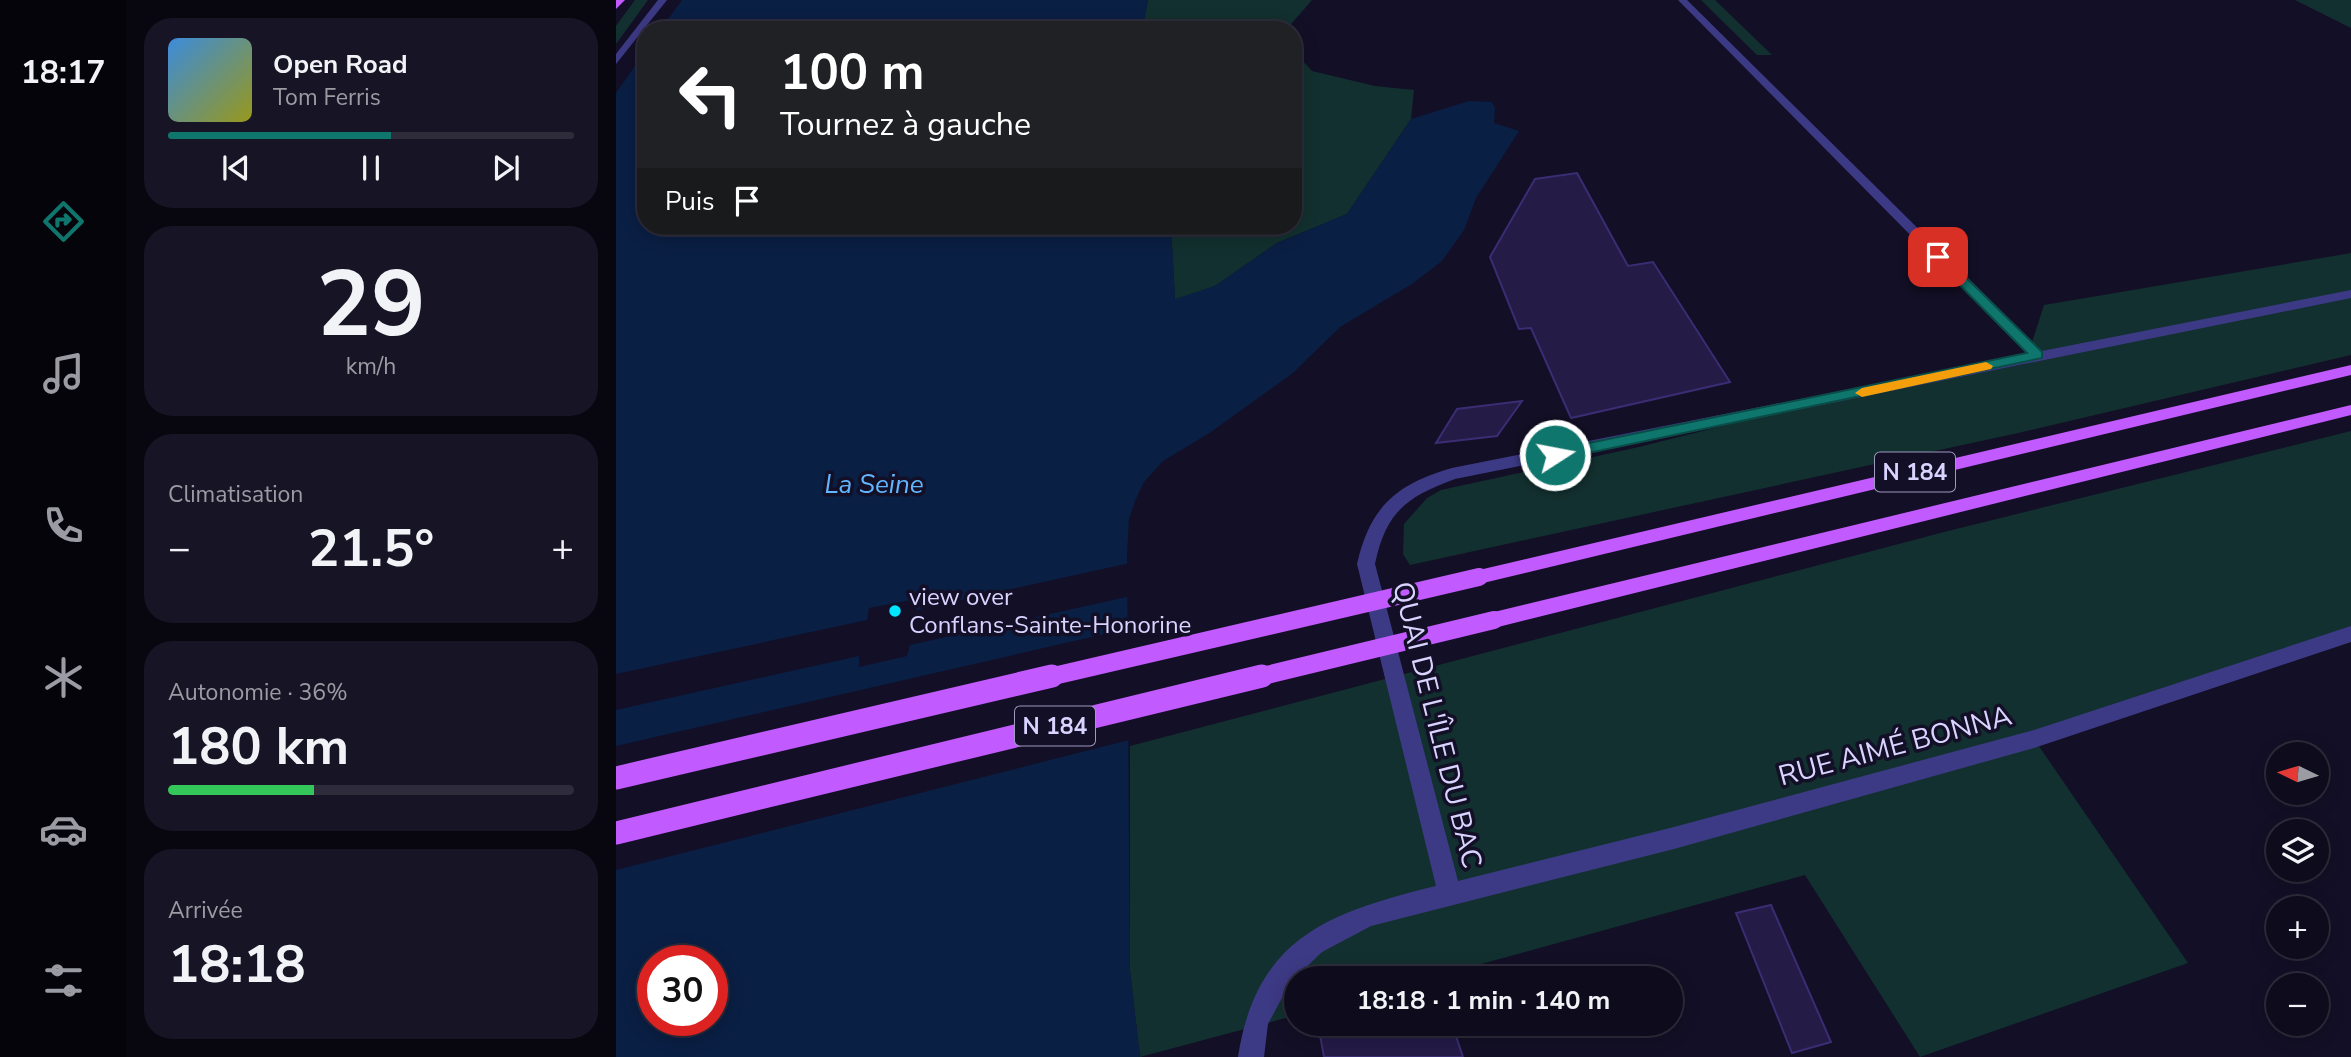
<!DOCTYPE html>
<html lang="fr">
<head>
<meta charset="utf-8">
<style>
  body { margin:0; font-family:"Nunito Sans",sans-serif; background:#171425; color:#f1f3f6; height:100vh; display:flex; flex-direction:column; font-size:26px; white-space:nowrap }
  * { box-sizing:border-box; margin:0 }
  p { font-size:23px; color:#9b9ba3 }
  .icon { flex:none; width:38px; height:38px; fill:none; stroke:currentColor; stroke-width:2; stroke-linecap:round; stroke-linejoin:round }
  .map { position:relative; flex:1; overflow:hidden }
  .sheet { display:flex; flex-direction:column; gap:18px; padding:18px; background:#08060f; width:490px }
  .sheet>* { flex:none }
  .top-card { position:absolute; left:21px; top:21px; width:665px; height:214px; border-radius:28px; box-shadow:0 4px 18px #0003,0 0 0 2px #2e2b3b; background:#202124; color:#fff; overflow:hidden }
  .needle { width:46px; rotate:275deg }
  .buttons { position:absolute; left:1650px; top:742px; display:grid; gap:14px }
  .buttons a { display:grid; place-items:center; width:63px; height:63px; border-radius:50%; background:#0e0b1c; box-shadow:0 4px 18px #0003,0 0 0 2px #2e2b3b; font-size:35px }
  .speed { position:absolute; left:21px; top:945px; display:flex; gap:14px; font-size:35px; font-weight:700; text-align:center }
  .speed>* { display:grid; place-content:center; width:91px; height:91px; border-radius:50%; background:#0e0b1c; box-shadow:0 4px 18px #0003,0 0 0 2px #2e2b3b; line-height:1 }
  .speed .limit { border:10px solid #d22; background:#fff; color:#111 }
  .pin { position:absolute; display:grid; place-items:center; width:60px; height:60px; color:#fff; margin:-30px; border-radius:14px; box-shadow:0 4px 10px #0006 }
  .me { position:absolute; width:77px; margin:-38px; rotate:79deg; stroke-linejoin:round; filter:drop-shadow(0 0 5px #0008) }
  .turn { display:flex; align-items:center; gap:24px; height:147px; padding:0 28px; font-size:32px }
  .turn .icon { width:91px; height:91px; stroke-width:2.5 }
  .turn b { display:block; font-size:49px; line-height:60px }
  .then { display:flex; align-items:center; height:66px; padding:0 28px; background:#0003; gap:14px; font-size:26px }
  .big { font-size:52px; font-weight:700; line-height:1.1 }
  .sheet .widget { flex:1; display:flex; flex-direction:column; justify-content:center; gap:10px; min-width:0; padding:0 24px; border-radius:28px; background:#171425 }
  .sheet .dial { align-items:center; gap:0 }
  .dial b { font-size:91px; line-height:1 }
  .song { display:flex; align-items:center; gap:21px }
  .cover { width:84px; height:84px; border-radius:10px; background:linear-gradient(135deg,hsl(210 70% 55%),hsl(60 70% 35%)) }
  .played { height:7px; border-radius:4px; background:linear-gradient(90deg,#0f766e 55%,#2e2b3b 55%) }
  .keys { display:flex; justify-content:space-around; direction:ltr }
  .heat { display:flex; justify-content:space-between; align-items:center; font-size:38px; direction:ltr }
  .charge { height:10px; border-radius:5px; background:linear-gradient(90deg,#34c759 36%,#2e2b3b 0) }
  .trip { position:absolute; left:668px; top:966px; width:399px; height:70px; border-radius:35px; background:#0e0b1c; box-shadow:0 4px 18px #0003,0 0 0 2px #2e2b3b; font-weight:700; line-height:70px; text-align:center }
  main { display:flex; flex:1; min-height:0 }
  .tabs { display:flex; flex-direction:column; width:126px; justify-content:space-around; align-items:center; background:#06040b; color:#9b9ba3 }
  .tabs .icon { width:49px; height:49px }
  .tabs .active { color:#0f766e }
  .tabs b { font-size:32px; color:#f1f3f6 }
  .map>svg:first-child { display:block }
  .green { fill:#12302f }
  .water { fill:#0a1f44; fill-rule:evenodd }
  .pier { fill:#130f26 }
  .building { fill:#241b47; stroke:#3b2d73; stroke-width:2 }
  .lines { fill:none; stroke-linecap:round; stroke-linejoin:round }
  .minor { fill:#3d3a85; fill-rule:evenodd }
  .major { fill:#c25bff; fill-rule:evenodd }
  .major-bridge-far1 { stroke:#c25bff; stroke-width:18 }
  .major-bridge { stroke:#c25bff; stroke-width:23 }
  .route { fill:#0f766e; stroke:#0a4d48; stroke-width:2 }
  .slow { fill:#f59e0b }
  .poi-dot { fill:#00e5ff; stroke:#130f26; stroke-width:2.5 }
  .labels { text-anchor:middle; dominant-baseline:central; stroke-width:7; stroke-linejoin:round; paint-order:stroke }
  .shield { fill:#130f26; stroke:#9e99be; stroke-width:2 }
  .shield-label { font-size:23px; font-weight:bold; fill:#d9d4ff }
  .poi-label { font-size:24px; fill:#d9d4ff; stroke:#130f26; text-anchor:start }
  .water-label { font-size:26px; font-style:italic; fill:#62b6ff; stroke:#130f26 }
  .near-street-label { font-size:28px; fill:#d9d4ff; stroke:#130f26 }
</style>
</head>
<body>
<main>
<nav class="tabs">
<b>18:17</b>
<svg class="icon active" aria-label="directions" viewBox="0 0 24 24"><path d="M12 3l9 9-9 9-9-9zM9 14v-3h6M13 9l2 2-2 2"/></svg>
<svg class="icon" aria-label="music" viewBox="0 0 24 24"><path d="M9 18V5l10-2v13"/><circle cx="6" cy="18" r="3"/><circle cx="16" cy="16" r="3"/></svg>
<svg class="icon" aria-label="phone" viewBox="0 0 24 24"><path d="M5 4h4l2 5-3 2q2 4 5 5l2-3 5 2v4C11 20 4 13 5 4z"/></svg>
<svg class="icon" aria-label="climate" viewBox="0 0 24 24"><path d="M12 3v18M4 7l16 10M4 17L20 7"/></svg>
<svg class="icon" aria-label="car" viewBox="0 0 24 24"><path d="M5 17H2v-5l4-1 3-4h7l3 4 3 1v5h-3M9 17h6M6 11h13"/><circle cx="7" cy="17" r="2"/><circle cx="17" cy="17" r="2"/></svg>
<svg class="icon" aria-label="filters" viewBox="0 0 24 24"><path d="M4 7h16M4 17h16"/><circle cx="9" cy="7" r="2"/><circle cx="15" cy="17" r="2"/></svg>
</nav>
<section class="sheet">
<div class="widget">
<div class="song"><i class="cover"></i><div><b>Open Road</b><p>Tom Ferris</p></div></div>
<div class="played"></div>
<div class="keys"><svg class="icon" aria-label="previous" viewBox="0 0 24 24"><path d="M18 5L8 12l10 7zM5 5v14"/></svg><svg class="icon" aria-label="pause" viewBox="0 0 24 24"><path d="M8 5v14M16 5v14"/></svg><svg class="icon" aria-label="next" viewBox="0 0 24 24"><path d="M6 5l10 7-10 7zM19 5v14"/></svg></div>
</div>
<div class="widget dial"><b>29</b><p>km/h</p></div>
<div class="widget"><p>Climatisation</p>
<div class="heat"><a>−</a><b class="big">21.5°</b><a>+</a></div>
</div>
<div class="widget"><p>Autonomie · 36%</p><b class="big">180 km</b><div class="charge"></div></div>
<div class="widget"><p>Arrivée</p><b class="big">18:18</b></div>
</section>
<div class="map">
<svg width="1735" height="1057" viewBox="0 0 1735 1057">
  <rect width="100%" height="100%" fill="#130f26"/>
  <g class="green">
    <path d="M 19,0 L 32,0 L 0,44 L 0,26 Z"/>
    <path d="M 532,0 L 696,0 L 670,30 L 526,30 Z"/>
    <path d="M 1085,0 L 1099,0 L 1156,55 L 1141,55 Z"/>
    <path d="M 1679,0 L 1735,0 L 1735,28 Z"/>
    <path d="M 677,50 L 696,71 L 759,86 L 798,90 L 795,119 L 731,214 L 661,243 L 599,286 L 559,300 L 555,226 L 677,226 Z"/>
    <path d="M 1735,253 L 1735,355 L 1402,433 L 794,565 L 787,554 L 788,524 L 811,498 L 825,490 L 1023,447 L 1210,400 L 1409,364 L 1428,305 Z"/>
    <path d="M 1735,431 L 1735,634 L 1418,739 L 1572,963 L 1304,1057 L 1189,875 L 814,978 L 681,978 L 681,1015 L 524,1057 L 514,971 L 514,746 L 1332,531 Z"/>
  </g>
  <g class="water">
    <path d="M 66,0 L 532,0 L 526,30 L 44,30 Z"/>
    <path d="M 30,50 L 30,226 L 555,226 L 559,299 L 599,286 L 661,243 L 731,214 L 795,119 L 853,101 L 876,102 L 879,108 L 878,123 L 903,131 L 860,198 L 848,230 L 826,261 L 796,284 L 724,327 L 677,373 L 595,432 L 547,461 L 528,482 L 519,501 L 513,519 L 511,554 L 514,971 L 524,1057 L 0,1057 L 0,93 ZM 37,961 L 96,961 L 96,1020 L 37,1020 Z"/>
  </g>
  <g class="pier">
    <path d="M 514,563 L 515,596 L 294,645 L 291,656 L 243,667 L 243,656 L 0,710 L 0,674 L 251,620 L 253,608 L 301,599 L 300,610 Z"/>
    <path d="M 515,628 L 517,739 L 0,870 L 0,746 Z"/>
  </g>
  <g class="building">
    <path d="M 961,173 L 1012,266 L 1037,262 L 1114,382 L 955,418 L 915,328 L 903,329 L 874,257 L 919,179 Z"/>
    <path d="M 906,401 L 881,436 L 820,443 L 841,409 Z"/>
    <path d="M 1155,905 L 1215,1042 L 1176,1053 L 1120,913 Z"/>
    <path d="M 702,1024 L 836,1024 L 847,1057 L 708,1057 Z"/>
  </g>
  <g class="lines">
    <g class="minor">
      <path d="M 42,0 L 51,0 L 0,64 L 0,54 Z"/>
      <path d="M 1062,0 L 1071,0 L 1426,351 L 1735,290 L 1735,298 L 839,479 C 790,497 770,512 759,564 L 842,881 L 1058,827 L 1418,730 L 1735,626 L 1735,642 L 1418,748 L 1058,849 L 755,926 L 706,952 L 674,983 L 652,1024 L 648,1057 L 622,1057 C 640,937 714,912 820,886 L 741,564 C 754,507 780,484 836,468 L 1412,354 Z"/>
    </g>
    <g class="major">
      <path d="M 0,0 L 9,0 L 0,9 Z"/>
      <path d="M 1735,365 L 1735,375 L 863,584 L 857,582 L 854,577 L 857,572 L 863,570 Z"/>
      <path d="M 1735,405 L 1735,415 L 878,628 L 871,625 L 868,620 L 871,615 L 878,612 Z"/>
    </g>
    <g class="major-bridge-far1">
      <path d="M 429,678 L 863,577"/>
      <path d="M 638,678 L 878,620"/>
    </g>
    <g class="major-bridge">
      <path d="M 0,778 L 436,676"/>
      <path d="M 0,833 L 646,676"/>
    </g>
  </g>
  <path class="route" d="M 1318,254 L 1326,254 L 1426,352 L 1426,358 L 939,460 L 931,455 L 939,450 L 1411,353 L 1318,259 Z"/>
  <path class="slow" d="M 1370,362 L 1377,366 L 1375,369 L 1246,397 L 1239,393 L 1246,388 Z"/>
  <circle class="poi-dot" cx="279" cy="611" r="7"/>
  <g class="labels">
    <g class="shield">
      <rect x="1259" y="452.5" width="80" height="39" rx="5"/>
      <rect x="399" y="706.5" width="80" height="39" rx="5"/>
    </g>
    <g class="shield-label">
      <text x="1299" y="472">N 184</text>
      <text x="439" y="726">N 184</text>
    </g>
    <g class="poi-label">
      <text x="293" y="597">view over<tspan x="293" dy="28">Conflans-Sainte-Honorine</tspan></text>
    </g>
    <g class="water-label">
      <text x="258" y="484">La Seine</text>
    </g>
    <g class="near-street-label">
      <text transform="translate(821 725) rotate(76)">QUAI DE L'ÎLE DU BAC</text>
      <text transform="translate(1279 746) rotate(-15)">RUE AIMÉ BONNA</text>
    </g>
  </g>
</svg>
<div class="buttons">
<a><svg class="needle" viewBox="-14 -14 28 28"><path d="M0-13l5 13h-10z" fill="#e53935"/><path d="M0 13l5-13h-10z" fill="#9b9ba3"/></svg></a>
<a><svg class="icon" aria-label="layers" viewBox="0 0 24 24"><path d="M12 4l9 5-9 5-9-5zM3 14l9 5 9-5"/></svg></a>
<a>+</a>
<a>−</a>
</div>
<div class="speed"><div class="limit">30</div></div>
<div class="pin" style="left:1322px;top:257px;background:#d93025"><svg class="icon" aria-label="arrive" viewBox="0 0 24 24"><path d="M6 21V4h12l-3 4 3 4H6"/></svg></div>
<svg class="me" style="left:939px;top:455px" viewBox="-20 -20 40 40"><circle r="17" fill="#0f766e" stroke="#fff" stroke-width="3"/><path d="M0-11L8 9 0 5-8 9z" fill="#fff"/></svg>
<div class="trip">18:18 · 1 min · 140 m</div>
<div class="top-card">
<div class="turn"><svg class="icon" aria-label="left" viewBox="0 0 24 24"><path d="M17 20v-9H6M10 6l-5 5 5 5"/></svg><div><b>100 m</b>Tournez à gauche</div></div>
<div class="then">Puis<svg class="icon" aria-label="arrive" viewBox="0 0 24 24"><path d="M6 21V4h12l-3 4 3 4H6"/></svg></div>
</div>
</div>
</main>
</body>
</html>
